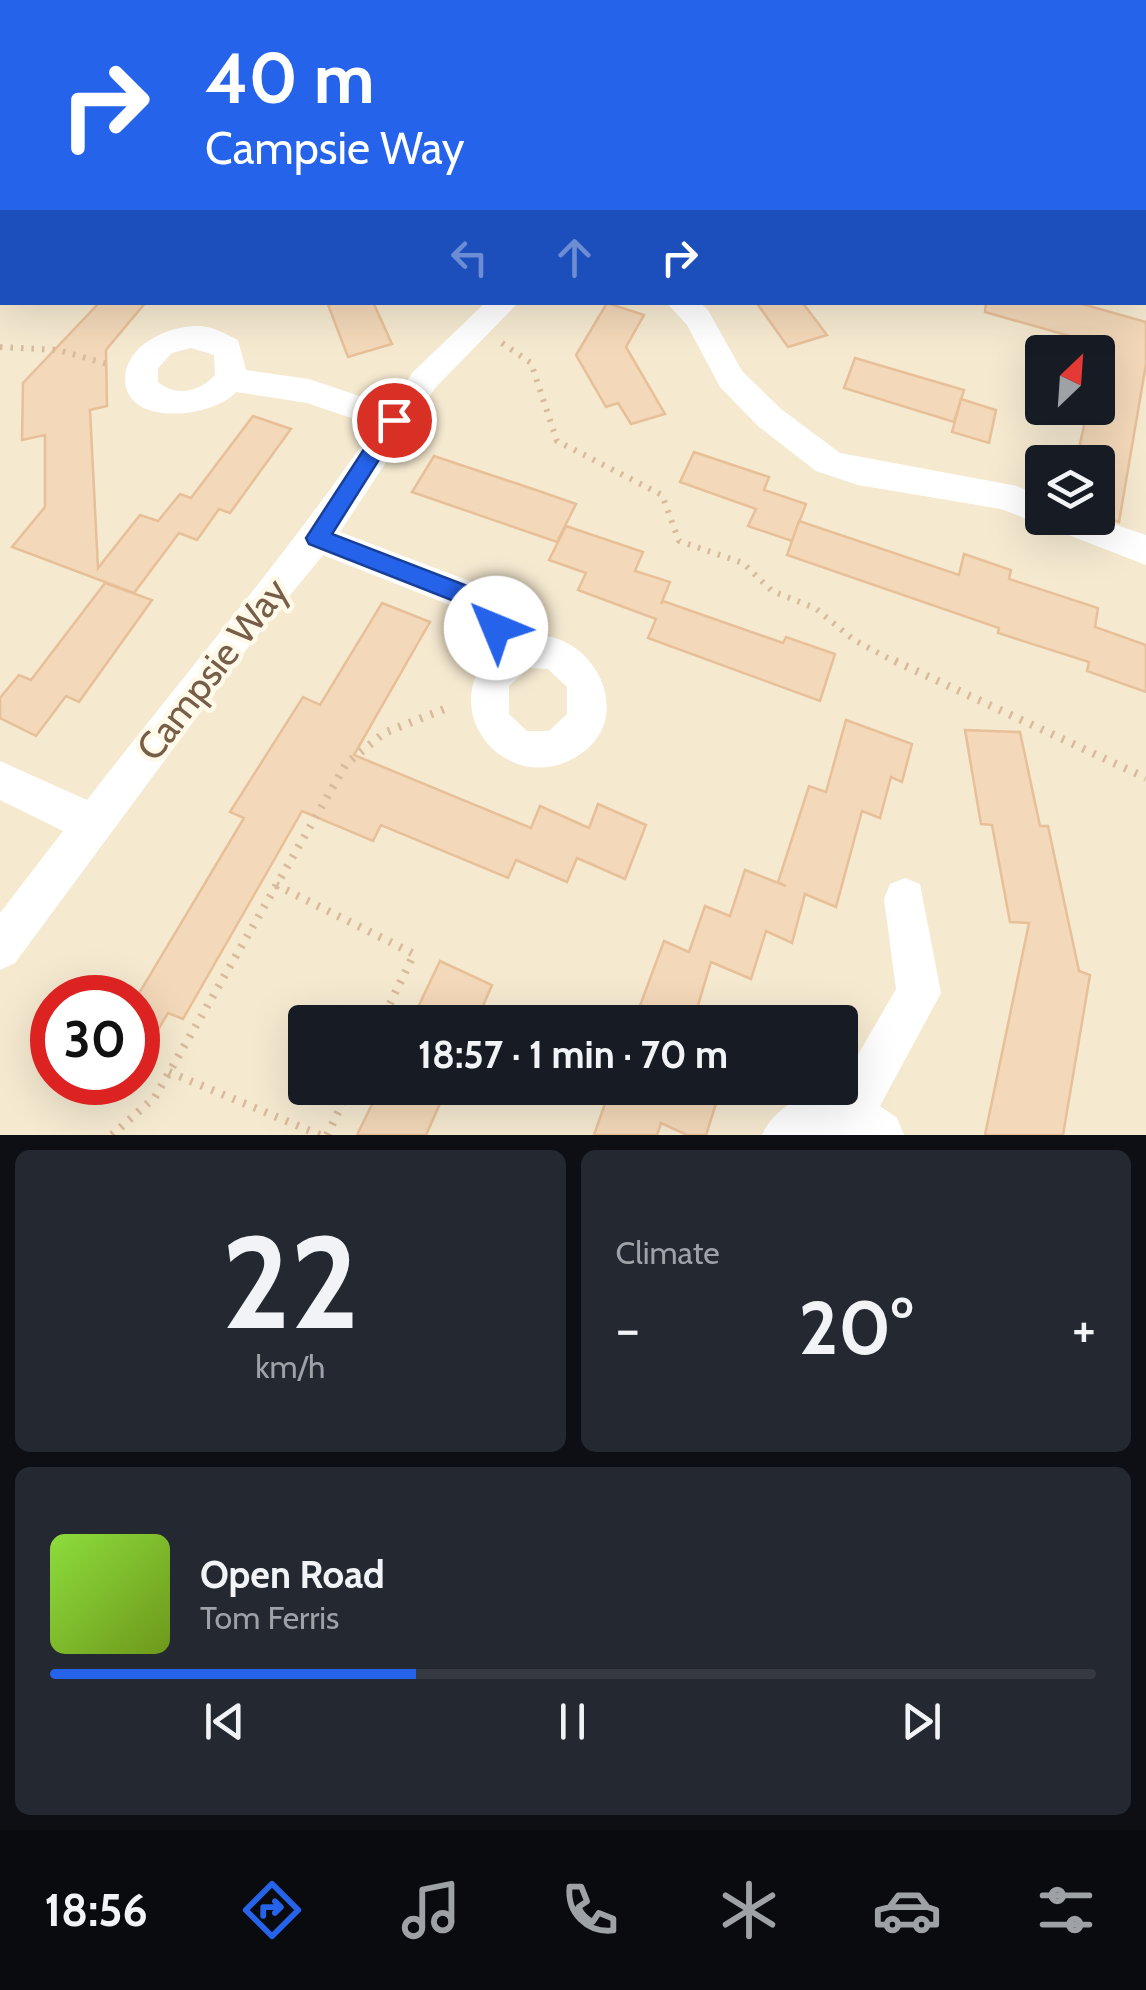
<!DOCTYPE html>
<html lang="en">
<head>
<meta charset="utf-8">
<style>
  body { margin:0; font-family:Cabin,sans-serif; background:#242831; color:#f1f3f6; height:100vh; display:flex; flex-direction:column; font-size:38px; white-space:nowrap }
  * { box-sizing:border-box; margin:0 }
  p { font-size:32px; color:#9ea1a6 }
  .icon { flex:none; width:55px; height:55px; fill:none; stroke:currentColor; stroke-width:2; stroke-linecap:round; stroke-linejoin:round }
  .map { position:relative; height:1135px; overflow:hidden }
  .drawer { display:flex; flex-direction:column; gap:15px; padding:15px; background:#0d0f14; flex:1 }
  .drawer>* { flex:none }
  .banner { position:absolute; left:0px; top:0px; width:1148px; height:305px; box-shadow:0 10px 40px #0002; background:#2563eb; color:#fff; overflow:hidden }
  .needle { width:65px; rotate:25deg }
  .controls { position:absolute; left:1025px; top:335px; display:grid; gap:20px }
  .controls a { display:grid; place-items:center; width:90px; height:90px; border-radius:10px; background:#171b24; box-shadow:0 10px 40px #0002; font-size:50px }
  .speed { position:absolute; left:30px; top:975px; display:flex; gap:20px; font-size:50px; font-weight:700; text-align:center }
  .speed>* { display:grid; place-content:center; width:130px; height:130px; border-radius:50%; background:#171b24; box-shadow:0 10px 40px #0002; line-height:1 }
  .speed .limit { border:15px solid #d22; background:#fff; color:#111 }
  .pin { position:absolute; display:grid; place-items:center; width:85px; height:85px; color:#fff; margin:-42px; border:5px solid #fff; border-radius:50%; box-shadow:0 2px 10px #0007 }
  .me { position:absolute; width:110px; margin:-55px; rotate:315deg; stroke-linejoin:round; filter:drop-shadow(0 0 8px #0008) }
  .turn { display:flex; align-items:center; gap:35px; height:210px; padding:0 40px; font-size:45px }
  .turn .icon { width:130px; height:130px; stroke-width:2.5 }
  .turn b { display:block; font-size:70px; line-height:85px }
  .lanes { display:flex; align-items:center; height:95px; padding:0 40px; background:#0003; justify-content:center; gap:50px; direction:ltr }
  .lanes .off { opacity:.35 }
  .big { font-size:75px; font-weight:800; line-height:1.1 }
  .drawer .widget { flex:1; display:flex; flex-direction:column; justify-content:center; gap:15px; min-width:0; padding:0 35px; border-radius:15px; background:#242831 }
  .drawer .dial { align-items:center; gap:0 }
  .dial b { font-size:130px; line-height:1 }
  .song { display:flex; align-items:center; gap:30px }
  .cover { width:120px; height:120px; border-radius:15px; background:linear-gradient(135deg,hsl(90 70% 55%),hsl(80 70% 35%)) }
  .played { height:10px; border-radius:5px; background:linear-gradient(90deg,#2563eb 35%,#363941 35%) }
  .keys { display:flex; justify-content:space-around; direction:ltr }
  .heat { display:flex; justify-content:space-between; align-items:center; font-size:55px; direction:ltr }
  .drawer .tiles { flex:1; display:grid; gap:15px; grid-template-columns:1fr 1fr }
  .widget:last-child { grid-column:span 2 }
  .trip { position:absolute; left:288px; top:1005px; width:570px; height:100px; border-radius:10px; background:#171b24; box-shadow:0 10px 40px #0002; font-weight:800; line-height:100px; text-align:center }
  .tabs { display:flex; height:160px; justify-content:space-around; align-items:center; background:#090b0e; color:#9ea1a6 }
  .tabs .icon { width:70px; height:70px }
  .tabs .active { color:#2563eb }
  .tabs b { font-size:45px; color:#f1f3f6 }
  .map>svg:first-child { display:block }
  .residential { fill:#f5e9d0; fill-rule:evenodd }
  .building { fill:#f3d8b9; stroke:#e7c099; stroke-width:2.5 }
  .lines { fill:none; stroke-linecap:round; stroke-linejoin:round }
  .path-far2 { stroke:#d8bb9c; stroke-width:5; stroke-dasharray:1 5; stroke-linecap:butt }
  .path-far1 { stroke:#d8bb9c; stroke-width:6; stroke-dasharray:2.5 8; stroke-linecap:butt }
  .path { stroke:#d8bb9c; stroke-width:8; stroke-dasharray:2.5 9; stroke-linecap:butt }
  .lane { fill:#fff; fill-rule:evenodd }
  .street { fill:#fff; fill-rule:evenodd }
  .route { fill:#2563eb; stroke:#184099; stroke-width:2.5 }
  .labels { text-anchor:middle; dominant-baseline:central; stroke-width:9; stroke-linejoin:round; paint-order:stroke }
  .street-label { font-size:38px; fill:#765e48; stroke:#fff9e9 }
</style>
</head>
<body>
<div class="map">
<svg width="1146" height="1135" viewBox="0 0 1146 1135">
  <rect width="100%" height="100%" fill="#fdf6e2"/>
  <path class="residential" d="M 0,0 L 631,2 L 2,2 L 2,302 L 1145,302 L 1146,186 L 1146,1135 L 0,1135 ZM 1042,352 L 1098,352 L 1098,408 L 1042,408 ZM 1042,462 L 1098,462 L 1098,518 L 1042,518 ZM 52,998 L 138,998 L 138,1082 L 52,1082 ZM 305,1022 L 840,1022 L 840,1088 L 305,1088 Z"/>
  <g class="building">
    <path d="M 100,302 L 146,302 L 106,350 L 107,406 L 90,410 L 98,568 L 140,515 L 158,521 L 180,494 L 191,498 L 253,416 L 291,429 L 230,513 L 219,509 L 197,540 L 179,533 L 134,593 L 12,547 L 45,507 L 45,435 L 22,440 L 23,383 Z"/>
    <path d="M 327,302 L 373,302 L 392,344 L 348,357 Z"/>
    <path d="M 756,302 L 802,302 L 827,335 L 788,347 Z"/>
    <path d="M 986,302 L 1075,302 L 1146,322 L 1146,364 L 1119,522 L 1098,515 L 1098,462 L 1076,462 L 1087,412 L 1098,415 L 1098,344 L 985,312 Z"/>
    <path d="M 607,303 L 644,315 L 626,347 L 665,414 L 631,424 L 618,403 L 606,407 L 576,355 Z"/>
    <path d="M 855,358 L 964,390 L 954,422 L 844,388 Z"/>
    <path d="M 961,399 L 996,410 L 989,443 L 952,432 Z"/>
    <path d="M 694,452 L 769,477 L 764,490 L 806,504 L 792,541 L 748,526 L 756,509 L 680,482 Z"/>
    <path d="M 434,456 L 539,491 L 576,504 L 557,542 L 412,492 Z"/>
    <path d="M 799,521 L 959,575 L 964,554 L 1011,570 L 1009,579 L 1098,608 L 1095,627 L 1146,645 L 1146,692 L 1087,671 L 1089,662 L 998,633 L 999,628 L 787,555 Z"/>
    <path d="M 566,526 L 643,552 L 635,571 L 670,582 L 661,604 L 663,601 L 783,643 L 786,637 L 835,654 L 820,701 L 648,638 L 656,619 L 578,590 L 586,573 L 549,560 Z"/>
    <path d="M 105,583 L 152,600 L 79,702 L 66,696 L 36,736 L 0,718 L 0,698 L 19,675 L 31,680 Z"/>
    <path d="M 382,603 L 430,622 L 354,755 L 531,828 L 540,806 L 589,828 L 598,804 L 646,825 L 625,879 L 577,858 L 567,882 L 516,860 L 508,878 L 381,825 L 373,841 L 302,811 L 183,1019 L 168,1013 L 138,1064 L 138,995 L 244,818 L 230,812 L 303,697 L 320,705 Z"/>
    <path d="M 846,720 L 912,744 L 902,782 L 891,777 L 880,818 L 862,811 L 836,907 L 805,894 L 792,943 L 766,931 L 751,979 L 711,962 L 693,1022 L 634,1022 L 664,941 L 689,952 L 705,906 L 730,916 L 745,870 L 786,886 L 778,882 L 809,786 L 826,792 Z"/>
    <path d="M 965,730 L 1020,732 L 1040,826 L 1048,826 L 1079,971 L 1090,975 L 1063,1135 L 985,1135 L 1029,923 L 1010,922 L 992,825 L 981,824 Z"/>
    <path d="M 440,961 L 492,985 L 476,1022 L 411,1022 Z"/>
    <path d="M 380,1088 L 447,1088 L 426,1135 L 357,1135 Z"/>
    <path d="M 585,1088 L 721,1088 L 706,1135 L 687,1135 L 661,1123 L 657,1135 L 594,1135 L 607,1098 Z"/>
  </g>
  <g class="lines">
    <g class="path-far2">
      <path d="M 581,0 L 592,2"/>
      <path d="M 846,0 L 861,0"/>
      <path d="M 806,2 L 810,0"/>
    </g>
    <g class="path-far1">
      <path d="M 502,343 L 531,363 L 557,441 L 662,495 L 679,541 L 743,563 L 772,591 L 815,608 L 854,640 L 899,664"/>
      <path d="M 0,347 L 58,350 L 107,364"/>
    </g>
    <g class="path">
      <path d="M 895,661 L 1146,778"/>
      <path d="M 276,885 L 414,954 L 381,1022"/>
      <path d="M 169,1072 L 320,1135"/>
      <path d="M 112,1135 L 155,1097 L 346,764 L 384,733 L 452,706"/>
      <path d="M 327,1135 L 350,1088"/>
    </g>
    <g class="lane">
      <path d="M 734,0 L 747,0 L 749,2 L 736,2 Z"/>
      <path d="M 956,0 L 969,0 L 971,2 L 958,2 Z"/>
      <rect x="1145" y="168" width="1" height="9"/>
    </g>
    <g class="street">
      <path d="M 2,99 L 2,115 L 0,116 L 0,100 Z"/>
      <path d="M 486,302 L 519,302 L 435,388 L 340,532 L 488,588 L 523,637 C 591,622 642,719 576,757 C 507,798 434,711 492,652 L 462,610 L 323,555 L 255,638 L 15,963 L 0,970 L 0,913 L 63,831 L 0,800 L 0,761 L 87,800 C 183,676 286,556 375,426 L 307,403 L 236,392 C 216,416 135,427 126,387 C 118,347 169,324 201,326 C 214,327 226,334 238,340 L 246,370 L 309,379 L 389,406 L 413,372 ZM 191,348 L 214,355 L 215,375 C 200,392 176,397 158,382 L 158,368 L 172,353 ZM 529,668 L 548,669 L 567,687 L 567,714 L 549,731 L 527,731 L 509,714 L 509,686 Z"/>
      <path d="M 666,302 L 699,302 L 708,310 L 742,371 L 781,409 L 840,453 L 1017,486 L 1042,497 L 1042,518 L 1096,518 L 1146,535 L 1146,565 L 1001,509 L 858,485 L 816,471 L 759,427 L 720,387 L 687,325 Z"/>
      <path d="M 905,878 L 920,884 L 941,993 L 880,1106 L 897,1118 L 904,1135 L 762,1135 C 775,1106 806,1091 837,1091 L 896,989 L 884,899 L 890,884 Z"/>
    </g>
  </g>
  <path class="route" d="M 394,412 L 404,420 L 332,534 L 483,592 L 504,621 L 504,635 L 487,635 L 467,606 L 309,544 L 306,538 L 387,414 Z"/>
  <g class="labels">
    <g class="street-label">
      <text transform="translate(212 669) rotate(-52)">Campsie Way</text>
    </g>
  </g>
</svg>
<div class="controls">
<a><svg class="needle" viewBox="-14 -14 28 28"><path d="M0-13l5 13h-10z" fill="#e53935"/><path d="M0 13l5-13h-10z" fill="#9ea1a6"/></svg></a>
<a><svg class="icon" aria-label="layers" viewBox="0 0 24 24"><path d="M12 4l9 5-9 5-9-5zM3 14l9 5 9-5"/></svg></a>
</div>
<div class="speed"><div class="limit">30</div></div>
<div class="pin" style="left:394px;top:420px;background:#d93025"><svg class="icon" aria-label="arrive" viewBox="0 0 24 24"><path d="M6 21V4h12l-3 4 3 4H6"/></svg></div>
<svg class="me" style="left:496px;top:628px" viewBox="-20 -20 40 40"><circle r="19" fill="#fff"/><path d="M0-13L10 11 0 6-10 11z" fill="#2563eb"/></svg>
<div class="trip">18:57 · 1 min · 70 m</div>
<div class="banner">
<div class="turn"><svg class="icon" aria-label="right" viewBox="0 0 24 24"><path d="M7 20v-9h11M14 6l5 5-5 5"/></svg><div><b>40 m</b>Campsie Way</div></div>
<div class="lanes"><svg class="icon off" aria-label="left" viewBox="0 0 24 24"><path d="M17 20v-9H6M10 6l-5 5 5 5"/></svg><svg class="icon off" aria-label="ahead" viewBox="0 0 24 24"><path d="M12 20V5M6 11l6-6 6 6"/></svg><svg class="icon" aria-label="right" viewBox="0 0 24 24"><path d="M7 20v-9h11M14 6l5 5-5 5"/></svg></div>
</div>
</div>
<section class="drawer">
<div class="tiles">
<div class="widget dial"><b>22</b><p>km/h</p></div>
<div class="widget"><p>Climate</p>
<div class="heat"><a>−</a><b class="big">20°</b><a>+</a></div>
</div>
<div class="widget">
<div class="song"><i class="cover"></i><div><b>Open Road</b><p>Tom Ferris</p></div></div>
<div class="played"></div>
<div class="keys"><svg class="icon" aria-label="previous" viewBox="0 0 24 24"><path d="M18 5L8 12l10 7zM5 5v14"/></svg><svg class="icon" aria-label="pause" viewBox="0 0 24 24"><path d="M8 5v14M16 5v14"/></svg><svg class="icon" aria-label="next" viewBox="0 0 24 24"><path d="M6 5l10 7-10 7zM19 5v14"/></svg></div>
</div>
</div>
</section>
<nav class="tabs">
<b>18:56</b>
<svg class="icon active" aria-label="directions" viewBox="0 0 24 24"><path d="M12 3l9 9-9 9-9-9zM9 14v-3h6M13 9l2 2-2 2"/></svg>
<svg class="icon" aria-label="music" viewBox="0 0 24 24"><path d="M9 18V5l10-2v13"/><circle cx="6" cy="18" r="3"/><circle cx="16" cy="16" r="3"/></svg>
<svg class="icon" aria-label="phone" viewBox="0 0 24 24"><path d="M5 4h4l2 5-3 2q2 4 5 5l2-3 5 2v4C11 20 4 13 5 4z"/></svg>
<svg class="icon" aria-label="climate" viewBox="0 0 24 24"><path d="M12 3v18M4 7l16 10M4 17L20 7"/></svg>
<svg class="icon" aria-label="car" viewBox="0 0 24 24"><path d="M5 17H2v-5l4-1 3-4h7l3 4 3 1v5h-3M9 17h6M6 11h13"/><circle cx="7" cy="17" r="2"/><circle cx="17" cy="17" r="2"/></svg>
<svg class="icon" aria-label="filters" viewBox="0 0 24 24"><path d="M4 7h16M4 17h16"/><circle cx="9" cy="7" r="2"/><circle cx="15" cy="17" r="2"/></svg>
</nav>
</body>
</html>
